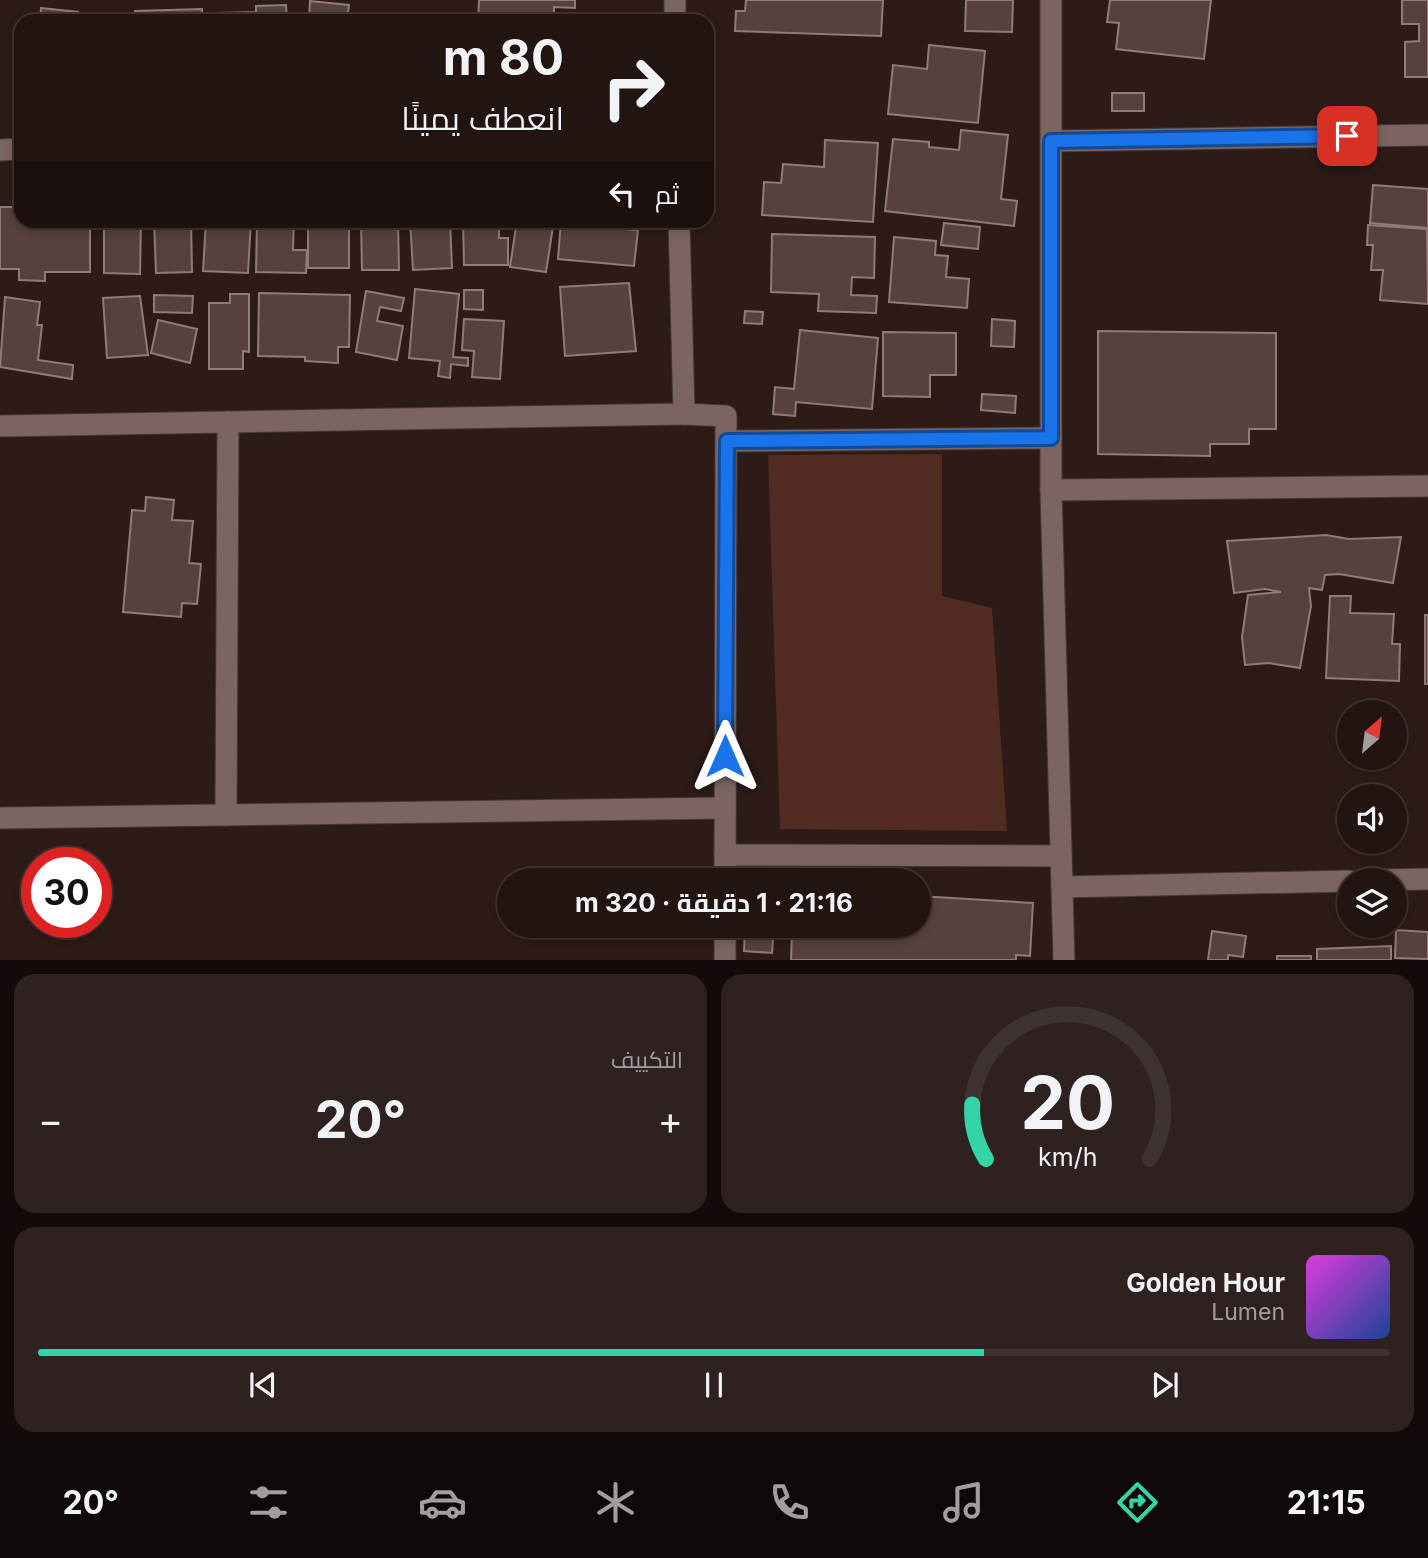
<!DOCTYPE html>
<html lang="ar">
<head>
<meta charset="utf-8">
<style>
  body { margin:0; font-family:Inter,Cairo,sans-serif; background:#2e211f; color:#f1f3f6; direction:rtl; height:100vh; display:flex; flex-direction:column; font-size:26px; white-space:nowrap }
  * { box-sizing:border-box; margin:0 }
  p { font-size:23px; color:#a29e9f }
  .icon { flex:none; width:38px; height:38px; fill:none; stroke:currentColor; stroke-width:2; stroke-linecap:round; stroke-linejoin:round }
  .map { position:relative; height:960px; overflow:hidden; direction:ltr }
  .side { display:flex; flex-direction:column; gap:14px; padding:14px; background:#130b09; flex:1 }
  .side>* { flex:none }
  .banner { position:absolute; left:14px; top:14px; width:700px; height:214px; border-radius:21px; box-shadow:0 4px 10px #0003,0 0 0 2px #3f3331; direction:rtl; background:#221411; color:#f1f3f6; overflow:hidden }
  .needle { width:46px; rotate:28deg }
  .fabs { position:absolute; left:1337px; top:700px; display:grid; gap:14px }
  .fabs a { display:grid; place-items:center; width:70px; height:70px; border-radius:50%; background:#221411; box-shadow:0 4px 10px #0003,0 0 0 2px #3f3331; font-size:35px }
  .speed { position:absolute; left:21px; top:847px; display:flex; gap:14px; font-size:35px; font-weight:700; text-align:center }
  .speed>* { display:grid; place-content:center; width:91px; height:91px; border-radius:50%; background:#221411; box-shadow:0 4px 10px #0003,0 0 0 2px #3f3331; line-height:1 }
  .speed .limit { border:10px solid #d22; background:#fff; color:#111 }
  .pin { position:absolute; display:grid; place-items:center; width:60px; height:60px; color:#fff; margin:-30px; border-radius:14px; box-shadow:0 4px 10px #0006 }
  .me { position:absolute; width:77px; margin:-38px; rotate:0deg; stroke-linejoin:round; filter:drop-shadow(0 0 5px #0008) }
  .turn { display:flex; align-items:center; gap:24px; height:147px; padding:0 35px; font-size:32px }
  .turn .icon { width:91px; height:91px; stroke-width:2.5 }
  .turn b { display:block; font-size:49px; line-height:60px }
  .then { display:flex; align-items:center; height:66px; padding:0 35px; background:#0003; gap:14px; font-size:26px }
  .big { font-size:52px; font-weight:700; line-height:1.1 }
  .side .widget { flex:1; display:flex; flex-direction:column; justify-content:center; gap:10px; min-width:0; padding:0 24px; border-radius:21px; background:#2e211f }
  .side .dial { align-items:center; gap:0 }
  .dial svg { height:182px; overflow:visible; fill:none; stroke:#3f3331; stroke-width:7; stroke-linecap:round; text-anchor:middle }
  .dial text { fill:#f1f3f6; stroke:none }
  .song { display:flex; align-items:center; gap:21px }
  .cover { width:84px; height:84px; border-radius:10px; background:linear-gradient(135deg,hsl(300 70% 55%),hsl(220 70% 35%)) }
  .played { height:7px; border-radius:4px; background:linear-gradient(90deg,#32d4a8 70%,#3f3331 70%) }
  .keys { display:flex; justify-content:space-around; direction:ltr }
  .heat { display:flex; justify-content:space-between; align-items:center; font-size:38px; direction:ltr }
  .side .tiles { flex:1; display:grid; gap:14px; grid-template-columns:1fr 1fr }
  .widget:last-child { grid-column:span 2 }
  .trip { position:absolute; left:497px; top:868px; width:434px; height:70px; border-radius:35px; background:#221411; box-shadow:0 4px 10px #0003,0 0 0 2px #3f3331; font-weight:700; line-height:70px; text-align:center; direction:rtl }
  .menu { display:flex; height:112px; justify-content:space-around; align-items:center; background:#0e0807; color:#a29e9f }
  .menu .icon { width:49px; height:49px }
  .menu .on { color:#32d4a8 }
  .menu b { font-size:32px; color:#f1f3f6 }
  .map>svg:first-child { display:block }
  .green { fill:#522b23 }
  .building { fill:#56413d; stroke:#927b76; stroke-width:2 }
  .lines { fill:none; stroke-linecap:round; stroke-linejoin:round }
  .street-casing { stroke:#473936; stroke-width:23 }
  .street { stroke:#7c6560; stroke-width:21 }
  .route-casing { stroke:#114b97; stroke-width:18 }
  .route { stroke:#1a73e8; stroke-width:12 }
</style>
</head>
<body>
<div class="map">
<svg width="1428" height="960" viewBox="0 0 1428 960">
  <rect width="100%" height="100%" fill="#2d1b17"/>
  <path class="green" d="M 942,454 L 942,596 L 992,608 L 1007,831 L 780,829 L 768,455 Z"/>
  <g class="building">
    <path d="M 479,0 L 575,0 L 575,8 L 554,7 L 554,21 L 478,21 Z"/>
    <path d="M 746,0 L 883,0 L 881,36 L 735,31 L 736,11 L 745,11 Z"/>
    <path d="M 966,0 L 1013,0 L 1012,32 L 965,31 Z"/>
    <path d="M 1110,0 L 1211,0 L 1204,59 L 1116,49 L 1119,23 L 1107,22 Z"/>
    <path d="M 1402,0 L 1428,0 L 1428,77 L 1405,77 L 1405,42 L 1419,41 L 1419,24 L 1402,24 Z"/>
    <path d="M 310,1 L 349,5 L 347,21 L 309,21 Z"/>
    <path d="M 286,5 L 287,21 L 218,21 L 218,13 L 256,12 L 256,6 Z"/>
    <path d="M 41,8 L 78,12 L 77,21 L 40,21 Z"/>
    <path d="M 202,9 L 202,21 L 135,21 L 135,11 Z"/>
    <path d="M 929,45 L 985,51 L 978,123 L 888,114 L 893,65 L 927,69 Z"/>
    <rect x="1112" y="93" width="32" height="18"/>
    <path d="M 961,130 L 1008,135 L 1001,199 L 1017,201 L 1014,226 L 885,211 L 893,139 L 929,142 L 929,147 L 959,150 Z"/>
    <path d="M 825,140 L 878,143 L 873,222 L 762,215 L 764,182 L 781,183 L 783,164 L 824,167 Z"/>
    <path d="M 1373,185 L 1428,189 L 1428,228 L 1370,223 Z"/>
    <path d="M 0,207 L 21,207 L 21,220 L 90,220 L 90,272 L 45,272 L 45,281 L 19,280 L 19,269 L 0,269 Z"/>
    <path d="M 104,220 L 141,220 L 140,274 L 104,273 Z"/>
    <path d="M 154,220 L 191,220 L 192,272 L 156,273 Z"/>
    <path d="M 206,220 L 251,220 L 248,273 L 203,271 Z"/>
    <path d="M 257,220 L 294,220 L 293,250 L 307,250 L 306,273 L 256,272 Z"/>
    <rect x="308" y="220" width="41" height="48"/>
    <path d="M 361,220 L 398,220 L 399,270 L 362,270 Z"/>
    <path d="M 410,220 L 450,220 L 452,268 L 413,270 Z"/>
    <path d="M 463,220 L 499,220 L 499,238 L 508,238 L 508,265 L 464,265 Z"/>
    <path d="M 517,220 L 554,220 L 546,272 L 510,267 Z"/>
    <path d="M 561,220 L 612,220 L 611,228 L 638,230 L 634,266 L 558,259 Z"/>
    <path d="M 944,223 L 980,227 L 978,249 L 941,245 Z"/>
    <path d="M 1368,225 L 1427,229 L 1428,304 L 1380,300 L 1383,270 L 1371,270 L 1373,245 L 1367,245 Z"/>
    <path d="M 772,234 L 875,237 L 874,278 L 852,277 L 851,295 L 877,296 L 876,313 L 818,311 L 819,294 L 771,292 Z"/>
    <path d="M 894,237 L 936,241 L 935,255 L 948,256 L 946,277 L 969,279 L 967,308 L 889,302 Z"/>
    <path d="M 629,283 L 636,351 L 565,356 L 560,287 Z"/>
    <path d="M 415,289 L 459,294 L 453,357 L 468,358 L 468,366 L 451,364 L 450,378 L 438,376 L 440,361 L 409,358 Z"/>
    <path d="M 464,290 L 483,290 L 483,310 L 464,309 Z"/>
    <path d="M 366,291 L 404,298 L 401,311 L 380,307 L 377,321 L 403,326 L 397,360 L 356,352 Z"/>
    <path d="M 259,293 L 350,295 L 349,347 L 338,347 L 338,363 L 305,361 L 305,357 L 258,356 Z"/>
    <path d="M 230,294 L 249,294 L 249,352 L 243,351 L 243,369 L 209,369 L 209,303 L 230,303 Z"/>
    <path d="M 154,295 L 193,296 L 192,313 L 154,312 Z"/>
    <path d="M 140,296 L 148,355 L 107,358 L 103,298 Z"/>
    <path d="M 5,297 L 40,302 L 37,325 L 42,325 L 38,360 L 73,365 L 72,379 L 0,367 Z"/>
    <path d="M 745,311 L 763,312 L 762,324 L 744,323 Z"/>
    <path d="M 464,319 L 504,321 L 500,379 L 472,377 L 474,351 L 462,350 Z"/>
    <path d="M 992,319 L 1015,321 L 1014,347 L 991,346 Z"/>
    <path d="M 158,320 L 197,329 L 190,363 L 151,353 Z"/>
    <path d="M 800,330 L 878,338 L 872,409 L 796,402 L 795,416 L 773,414 L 775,387 L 794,389 Z"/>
    <path d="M 1098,331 L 1276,333 L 1276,429 L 1249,429 L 1249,444 L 1210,444 L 1210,456 L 1098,454 Z"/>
    <path d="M 883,332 L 956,333 L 956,375 L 930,375 L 930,397 L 883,396 Z"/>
    <path d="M 982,394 L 1016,396 L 1015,413 L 981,410 Z"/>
    <path d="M 146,497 L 174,500 L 172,520 L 193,521 L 189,563 L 201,564 L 197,604 L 182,603 L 181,617 L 123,612 L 132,510 L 145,511 Z"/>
    <path d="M 1326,535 L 1349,539 L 1401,537 L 1393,583 L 1339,574 L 1325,575 L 1322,590 L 1309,588 L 1311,606 L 1300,668 L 1269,663 L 1245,665 L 1242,637 L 1248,595 L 1281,592 L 1265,589 L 1234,593 L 1227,541 Z"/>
    <path d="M 1330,596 L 1351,596 L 1350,613 L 1394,614 L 1392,644 L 1400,644 L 1399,681 L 1326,678 Z"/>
    <rect x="1425" y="615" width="3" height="69"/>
    <path d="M 919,896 L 1033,903 L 1030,956 L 1016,955 L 1016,960 L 791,960 L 792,933 L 784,932 L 784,926 L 919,926 Z"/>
    <path d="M 745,926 L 774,926 L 772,953 L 744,951 Z"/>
    <path d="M 1396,930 L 1428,932 L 1428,959 L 1395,958 Z"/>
    <path d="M 1212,931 L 1246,936 L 1243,957 L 1228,955 L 1228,960 L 1208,960 Z"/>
    <path d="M 1391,946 L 1391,960 L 1317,960 L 1317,949 Z"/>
    <rect x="1277" y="956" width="34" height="4"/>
  </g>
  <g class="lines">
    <defs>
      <g id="street">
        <path d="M 675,0 L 675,21"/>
        <path d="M 1051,0 L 1051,490 L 1064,960"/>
        <path d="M 1051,141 L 1428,135"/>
        <path d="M 0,150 L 21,149"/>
        <path d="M 684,414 L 726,416 L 725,880"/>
        <path d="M 0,426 L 684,414 L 679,220"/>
        <path d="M 727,441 L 1051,438"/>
        <path d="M 1051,490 L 1428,486"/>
        <path d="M 226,815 L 228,422"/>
        <path d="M 0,818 L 725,808"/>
        <path d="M 725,855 L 1061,856"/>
        <path d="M 1383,880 L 1428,879"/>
        <path d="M 1062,887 L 1349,881"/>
        <path d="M 725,926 L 725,960"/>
      </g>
    </defs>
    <use href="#street" class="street-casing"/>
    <use href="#street" class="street"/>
  </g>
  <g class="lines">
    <defs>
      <path id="route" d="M 725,756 L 727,441 L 1051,438 L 1051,141 L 1347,136"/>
    </defs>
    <use href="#route" class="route-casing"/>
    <use href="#route" class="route"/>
  </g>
</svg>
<div class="fabs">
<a><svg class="needle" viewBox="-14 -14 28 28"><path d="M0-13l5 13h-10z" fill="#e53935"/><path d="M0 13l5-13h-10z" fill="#a29e9f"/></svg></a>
<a><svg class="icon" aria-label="sound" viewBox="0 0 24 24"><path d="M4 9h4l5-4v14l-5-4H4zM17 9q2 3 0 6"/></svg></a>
<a><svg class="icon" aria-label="layers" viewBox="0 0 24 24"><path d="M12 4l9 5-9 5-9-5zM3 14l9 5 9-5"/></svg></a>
</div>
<div class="speed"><div class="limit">30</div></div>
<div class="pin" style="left:1347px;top:136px;background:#d93025"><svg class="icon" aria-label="arrive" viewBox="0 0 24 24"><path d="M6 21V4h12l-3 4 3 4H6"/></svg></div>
<svg class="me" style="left:725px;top:756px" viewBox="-20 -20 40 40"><path d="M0-17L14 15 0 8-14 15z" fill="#1a73e8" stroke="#fff" stroke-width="4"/></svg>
<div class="trip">21:16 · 1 دقيقة · 320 m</div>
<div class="banner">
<div class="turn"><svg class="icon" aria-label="right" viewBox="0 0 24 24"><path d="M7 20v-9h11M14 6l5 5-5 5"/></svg><div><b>80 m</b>انعطف يمينًا</div></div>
<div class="then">ثم<svg class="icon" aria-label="left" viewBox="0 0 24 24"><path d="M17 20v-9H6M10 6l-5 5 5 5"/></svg></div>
</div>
</div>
<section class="side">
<div class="tiles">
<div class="widget dial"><svg viewBox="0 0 100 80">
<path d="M14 69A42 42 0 1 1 86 69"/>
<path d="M14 69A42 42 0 0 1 8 45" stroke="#32d4a8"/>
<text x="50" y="56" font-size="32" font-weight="700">20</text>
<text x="50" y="72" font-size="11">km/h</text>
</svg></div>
<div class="widget"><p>التكييف</p>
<div class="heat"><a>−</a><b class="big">20°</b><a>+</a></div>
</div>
<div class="widget">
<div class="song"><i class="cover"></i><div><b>Golden Hour</b><p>Lumen</p></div></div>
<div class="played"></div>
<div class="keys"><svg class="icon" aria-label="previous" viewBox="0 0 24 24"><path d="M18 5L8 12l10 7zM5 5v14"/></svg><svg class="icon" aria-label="pause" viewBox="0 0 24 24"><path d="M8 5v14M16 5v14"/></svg><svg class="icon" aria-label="next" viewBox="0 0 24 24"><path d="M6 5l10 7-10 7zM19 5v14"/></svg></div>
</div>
</div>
</section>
<nav class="menu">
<b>21:15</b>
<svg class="icon on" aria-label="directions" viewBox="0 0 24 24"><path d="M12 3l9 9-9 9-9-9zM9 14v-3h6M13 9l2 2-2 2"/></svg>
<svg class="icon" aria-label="music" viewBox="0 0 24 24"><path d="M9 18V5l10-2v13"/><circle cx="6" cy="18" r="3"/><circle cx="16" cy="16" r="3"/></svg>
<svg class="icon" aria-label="phone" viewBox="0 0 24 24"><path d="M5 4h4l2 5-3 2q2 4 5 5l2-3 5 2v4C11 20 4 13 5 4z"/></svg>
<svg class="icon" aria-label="climate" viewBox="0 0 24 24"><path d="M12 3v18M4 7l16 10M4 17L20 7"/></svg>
<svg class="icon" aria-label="car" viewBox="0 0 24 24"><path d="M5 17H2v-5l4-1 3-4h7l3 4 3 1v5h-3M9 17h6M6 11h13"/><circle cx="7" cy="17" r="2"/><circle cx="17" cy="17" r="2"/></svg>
<svg class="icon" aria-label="filters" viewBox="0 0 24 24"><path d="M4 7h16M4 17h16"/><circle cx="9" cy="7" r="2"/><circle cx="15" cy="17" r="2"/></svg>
<b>20°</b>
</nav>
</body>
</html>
